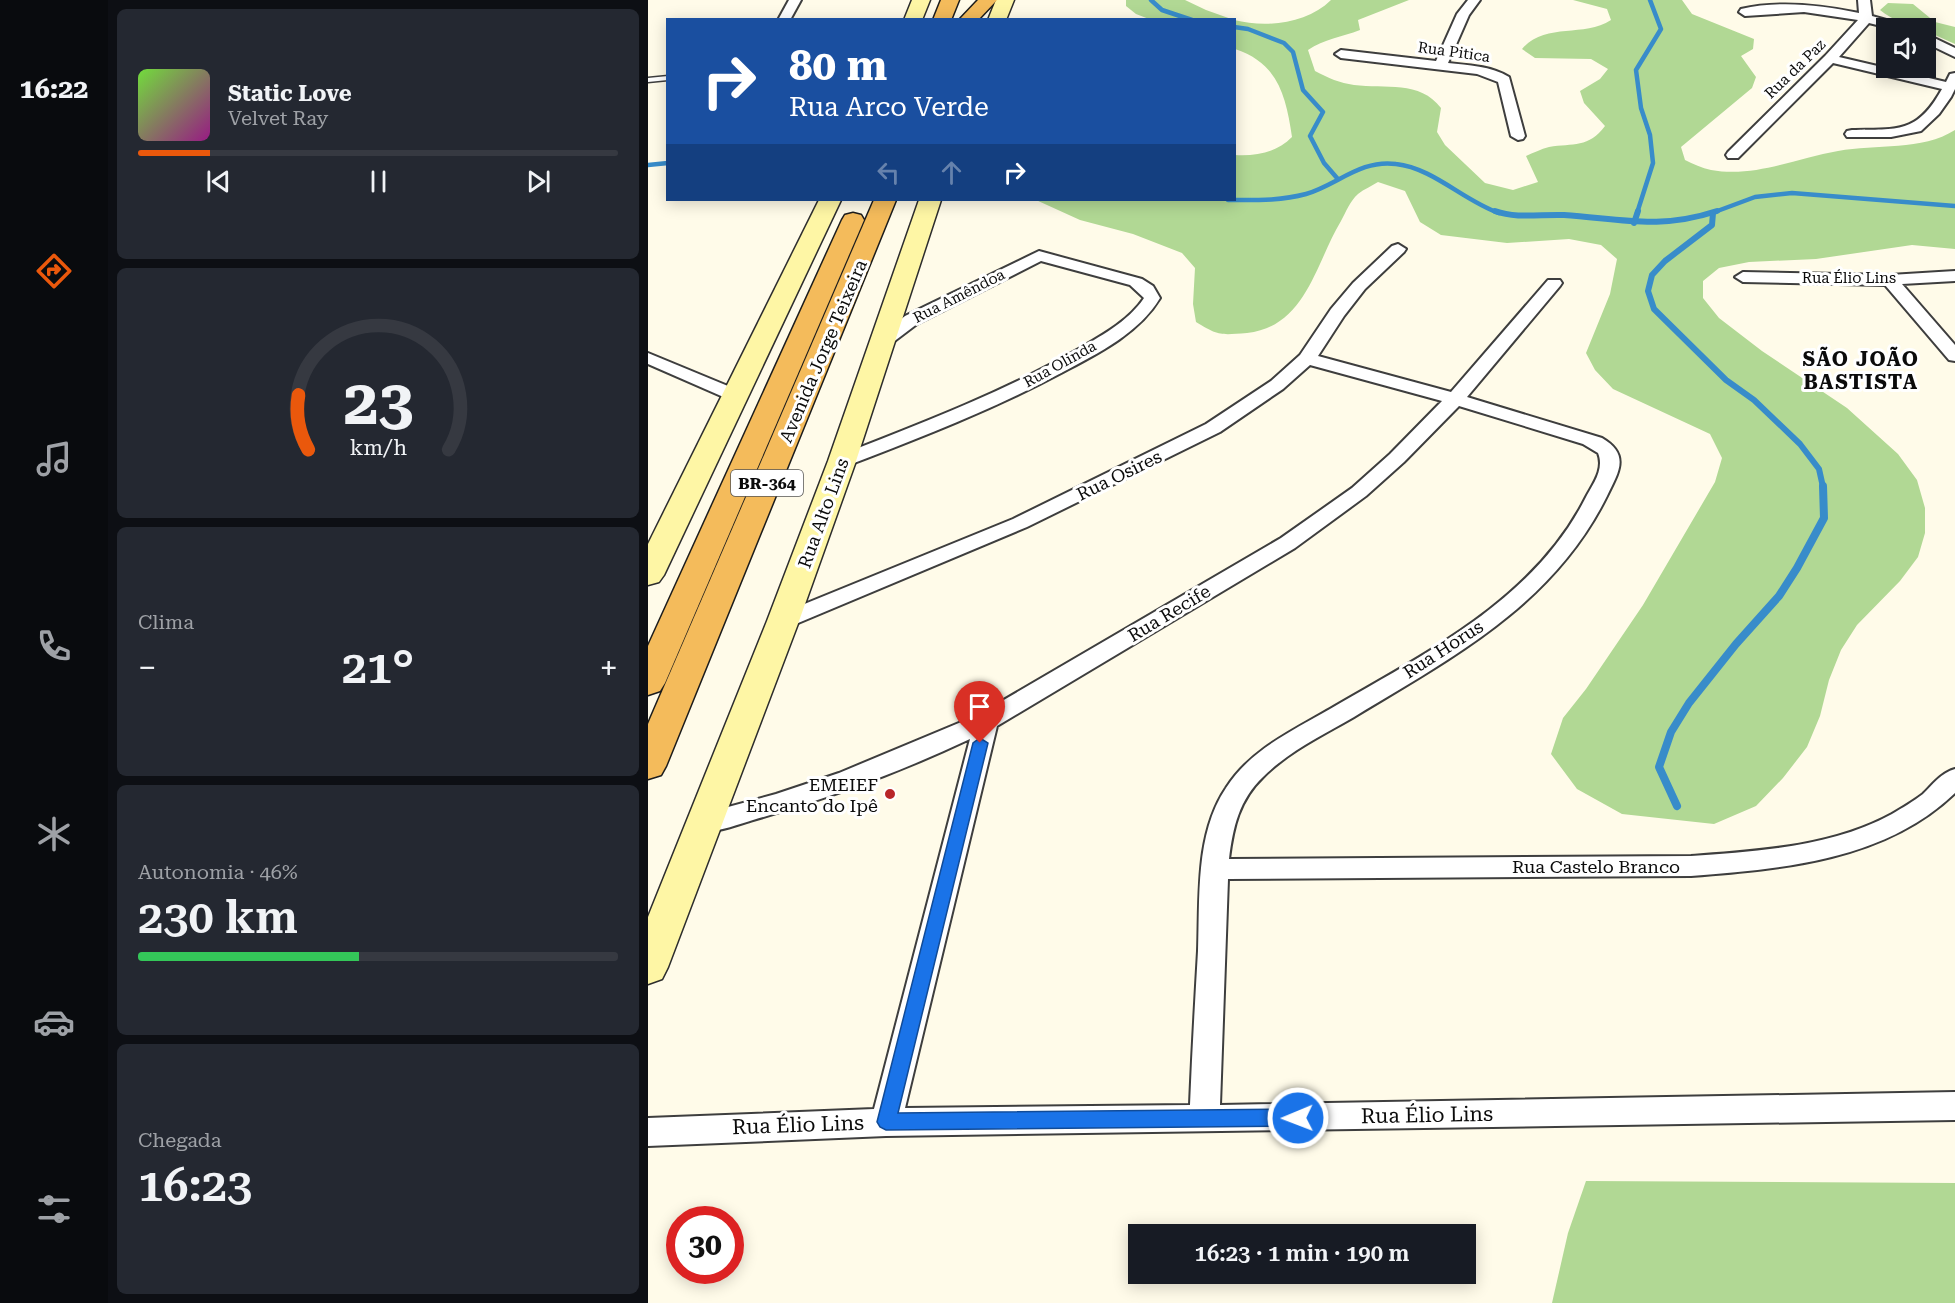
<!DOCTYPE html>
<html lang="pt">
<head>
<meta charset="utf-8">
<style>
  body { margin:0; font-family:"Roboto Serif",serif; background:#242831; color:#f1f3f6; height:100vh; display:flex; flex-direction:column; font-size:22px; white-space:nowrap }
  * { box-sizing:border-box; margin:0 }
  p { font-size:20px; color:#9ea1a6 }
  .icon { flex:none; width:33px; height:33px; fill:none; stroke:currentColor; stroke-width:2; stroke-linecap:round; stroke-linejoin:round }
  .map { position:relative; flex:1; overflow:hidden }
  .details { display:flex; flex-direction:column; gap:9px; padding:9px; background:#0d0f14; width:540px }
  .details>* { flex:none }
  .hud { position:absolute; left:18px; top:18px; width:570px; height:183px; border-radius:0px; box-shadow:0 3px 15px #0003; background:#1a4fa0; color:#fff; overflow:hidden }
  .tools { position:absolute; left:1228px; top:18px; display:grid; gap:12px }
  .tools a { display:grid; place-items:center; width:60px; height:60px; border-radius:0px; background:#171b24; box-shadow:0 3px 15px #0003; font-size:30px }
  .speed { position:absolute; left:18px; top:1206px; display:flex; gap:12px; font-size:30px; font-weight:700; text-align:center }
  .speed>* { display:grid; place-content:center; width:78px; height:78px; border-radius:50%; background:#171b24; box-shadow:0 3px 15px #0003; line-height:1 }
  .speed .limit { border:9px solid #d22; background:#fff; color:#111 }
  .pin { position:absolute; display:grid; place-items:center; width:51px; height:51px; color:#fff; margin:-62px -26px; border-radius:50% 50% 50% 0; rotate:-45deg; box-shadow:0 0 6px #0007 }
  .pin .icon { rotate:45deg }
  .me { position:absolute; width:66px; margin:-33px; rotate:269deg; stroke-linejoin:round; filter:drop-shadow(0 0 4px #0008) }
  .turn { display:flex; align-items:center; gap:21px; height:126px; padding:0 24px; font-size:27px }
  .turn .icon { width:78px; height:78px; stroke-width:2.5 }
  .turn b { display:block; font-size:42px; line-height:51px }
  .lanes { display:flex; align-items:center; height:57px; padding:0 24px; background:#0003; justify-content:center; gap:30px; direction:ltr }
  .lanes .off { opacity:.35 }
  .big { font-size:45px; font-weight:600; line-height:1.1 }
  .details .card { flex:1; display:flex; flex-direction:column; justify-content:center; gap:9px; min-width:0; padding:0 21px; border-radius:9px; background:#242831 }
  .details .dial { align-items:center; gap:0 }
  .dial svg { height:156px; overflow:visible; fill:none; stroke:#363941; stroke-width:7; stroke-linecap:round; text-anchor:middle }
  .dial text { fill:#f1f3f6; stroke:none }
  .song { display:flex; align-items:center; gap:18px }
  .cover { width:72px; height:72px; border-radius:9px; background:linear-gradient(135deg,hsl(100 70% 55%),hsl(310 70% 35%)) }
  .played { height:6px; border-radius:3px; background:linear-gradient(90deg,#ea580c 15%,#363941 15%) }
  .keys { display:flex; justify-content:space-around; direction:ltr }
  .heat { display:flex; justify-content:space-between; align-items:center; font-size:33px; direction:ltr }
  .charge { height:9px; border-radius:4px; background:linear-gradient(90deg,#34c759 46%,#363941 0) }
  .trip { position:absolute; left:480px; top:1224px; width:348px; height:60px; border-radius:0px; background:#171b24; box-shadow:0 3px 15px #0003; font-weight:600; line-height:60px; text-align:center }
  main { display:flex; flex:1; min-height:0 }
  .dock { display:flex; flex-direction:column; width:108px; justify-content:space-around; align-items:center; background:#090b0e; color:#9ea1a6 }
  .dock .icon { width:42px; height:42px }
  .dock .selected { color:#ea580c }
  .dock b { font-size:27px; color:#f1f3f6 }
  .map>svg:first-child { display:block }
  .forest { fill:#b1d894 }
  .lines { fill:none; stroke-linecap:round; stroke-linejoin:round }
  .stream-far2 { stroke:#388cca; stroke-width:4.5 }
  .stream-far1 { stroke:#388cca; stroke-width:6 }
  .stream { stroke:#388cca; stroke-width:8 }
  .service-casing { stroke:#3e3e3e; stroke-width:3 }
  .minor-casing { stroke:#3e3e3e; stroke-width:4 }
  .secondary-casing { stroke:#2d2d2d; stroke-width:3 }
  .trunk-casing { stroke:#1c1c1c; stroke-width:3 }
  .service { fill:#fff; fill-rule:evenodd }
  .minor { fill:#fff; fill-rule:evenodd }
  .secondary { fill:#fef6a5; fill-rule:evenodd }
  .trunk { fill:#f4bb5b; fill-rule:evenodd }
  .route { fill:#1a73e8; stroke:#114b97; stroke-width:1.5 }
  .poi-dot { fill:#b82629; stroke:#fff; stroke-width:2 }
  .labels { text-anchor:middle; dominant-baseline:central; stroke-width:6; stroke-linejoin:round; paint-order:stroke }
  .far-street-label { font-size:15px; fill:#0b0b0b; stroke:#fff }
  .shield { fill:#fff; stroke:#545454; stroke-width:1.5 }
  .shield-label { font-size:16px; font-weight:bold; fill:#0b0b0b }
  .street-label { font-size:18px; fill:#0b0b0b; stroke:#fff }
  .poi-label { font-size:18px; fill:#0b0b0b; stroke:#fff; text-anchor:end }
  .far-district-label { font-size:20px; font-weight:bold; letter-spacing:1.5px; fill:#0b0b0b; stroke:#fff }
  .near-street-label { font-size:21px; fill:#0b0b0b; stroke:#fff }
</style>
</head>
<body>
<main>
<nav class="dock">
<b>16:22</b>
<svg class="icon selected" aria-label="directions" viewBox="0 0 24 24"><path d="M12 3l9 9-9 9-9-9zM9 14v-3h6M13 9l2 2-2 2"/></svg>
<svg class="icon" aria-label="music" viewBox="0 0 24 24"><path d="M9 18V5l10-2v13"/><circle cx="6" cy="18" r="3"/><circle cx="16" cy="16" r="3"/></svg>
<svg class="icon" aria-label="phone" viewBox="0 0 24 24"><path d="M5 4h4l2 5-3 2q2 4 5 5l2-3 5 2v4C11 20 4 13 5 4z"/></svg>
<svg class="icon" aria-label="climate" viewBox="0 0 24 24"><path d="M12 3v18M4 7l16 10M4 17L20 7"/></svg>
<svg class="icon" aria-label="car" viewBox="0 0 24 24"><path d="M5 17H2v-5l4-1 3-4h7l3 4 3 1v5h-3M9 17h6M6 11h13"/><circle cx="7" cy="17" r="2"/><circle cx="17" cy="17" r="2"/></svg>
<svg class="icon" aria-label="filters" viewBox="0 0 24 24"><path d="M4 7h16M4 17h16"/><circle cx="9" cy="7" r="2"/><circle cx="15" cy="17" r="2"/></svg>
</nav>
<section class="details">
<div class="card">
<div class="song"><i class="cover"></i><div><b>Static Love</b><p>Velvet Ray</p></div></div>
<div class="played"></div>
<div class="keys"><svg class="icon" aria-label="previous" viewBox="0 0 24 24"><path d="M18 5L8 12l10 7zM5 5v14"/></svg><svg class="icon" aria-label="pause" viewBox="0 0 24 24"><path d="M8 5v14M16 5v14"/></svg><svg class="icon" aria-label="next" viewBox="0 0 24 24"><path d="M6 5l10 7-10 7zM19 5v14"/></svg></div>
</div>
<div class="card dial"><svg viewBox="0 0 100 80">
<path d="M14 69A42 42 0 1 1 86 69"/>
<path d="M14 69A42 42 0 0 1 9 41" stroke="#ea580c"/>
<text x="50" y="56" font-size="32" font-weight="700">23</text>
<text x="50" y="72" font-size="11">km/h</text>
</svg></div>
<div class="card"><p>Clima</p>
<div class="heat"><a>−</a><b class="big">21°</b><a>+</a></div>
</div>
<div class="card"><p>Autonomia · 46%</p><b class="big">230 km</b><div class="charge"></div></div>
<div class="card"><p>Chegada</p><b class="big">16:23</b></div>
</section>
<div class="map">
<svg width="1307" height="1303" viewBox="0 0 1307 1303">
  <rect width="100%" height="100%" fill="#fffbe9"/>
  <g class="forest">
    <path d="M 478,0 L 537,0 L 558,10 L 586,20 L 501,19 L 488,14 L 478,6 Z"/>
    <path d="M 683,0 L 761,0 L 710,20 L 712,30 C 694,37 676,39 660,50 L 667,71 C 680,78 692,83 706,85 C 737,89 772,80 793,108 L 789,132 L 797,145 L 837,183 L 865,190 L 890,182 L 878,156 C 885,153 893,149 901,147 C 925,143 941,148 957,126 L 936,103 L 932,91 L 952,79 L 960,69 L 943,59 L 887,58 L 874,49 C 897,22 935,38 963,20 L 959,9 L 925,0 L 1034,0 L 1044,14 L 1106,39 L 1105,49 L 1093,56 L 1108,77 L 1104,88 L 1033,147 L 1037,160 C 1045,164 1054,168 1063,170 C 1107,178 1148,158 1190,151 C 1228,144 1274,151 1307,130 L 1307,249 L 1264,245 L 1168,259 L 1101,262 L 1071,268 L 1055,281 L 1055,298 L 1071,318 L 1114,351 L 1199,408 L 1250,454 L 1269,480 L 1277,508 L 1277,533 L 1270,557 L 1252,581 L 1209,625 L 1193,650 L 1181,680 L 1172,716 L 1159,747 L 1135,778 L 1108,806 L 1066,824 L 974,814 L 929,789 L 903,754 L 915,718 L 938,689 L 995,605 L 1067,482 L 1074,458 L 1062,434 L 965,389 L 947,370 L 938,353 L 962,294 L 969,259 L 953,245 L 921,239 L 859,243 L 793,235 L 772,222 L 757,191 L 730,182 C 724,186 716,189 710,194 C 702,201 698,212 693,221 C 668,262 658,327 599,333 C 572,335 571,336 548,322 L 545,304 L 547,268 L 534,253 L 485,234 L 432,220 L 388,200 L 586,200 L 587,155 C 609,156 628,153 644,137 C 638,96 630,63 587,49 L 586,20 C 618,28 659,24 683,0 Z"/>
    <path d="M 1240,3 L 1265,4 L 1287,22 L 1307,27 L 1307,44 L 1278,31 L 1278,28 C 1261,28 1245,20 1232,10 Z"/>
    <path d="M 938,1181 L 1307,1183 L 1307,1303 L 904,1303 L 920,1233 Z"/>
  </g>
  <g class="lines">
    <g class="stream-far2">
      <path d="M 503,0 L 514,10 L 544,20"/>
      <path d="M 586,27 L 600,29 L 636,43 L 645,52 L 655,90 L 675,112 L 662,136 L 676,163 L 689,178"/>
      <path d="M 0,165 L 20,163"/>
      <path d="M 580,200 C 606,200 632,201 658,194 C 689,185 713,159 748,164 C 785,168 816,201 851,213"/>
      <path d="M 989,213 L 1005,163 L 1002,135 L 993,108 L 988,70 L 1013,29 L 1002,0"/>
      <path d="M 1064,213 L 1107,197 L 1144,193 L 1307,206"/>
    </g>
    <g class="stream-far1">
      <path d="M 847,211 C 869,219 893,214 916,215 C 974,219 1011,230 1069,211"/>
      <path d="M 1065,213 L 1064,225 L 1017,261 L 1004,275 L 1000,291 L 1006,309 L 1078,380 L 1106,400 L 1152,444 L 1171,469 L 1175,487"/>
      <path d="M 986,223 L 990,211"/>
    </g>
    <path class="stream" d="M 1029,806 L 1011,767 L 1023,732 L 1041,703 L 1088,644 L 1131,596 L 1149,568 L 1176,518 L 1175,486"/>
    <defs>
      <path id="service" d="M 20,76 L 20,80 L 0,82 L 0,78 Z"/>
      <g id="minor">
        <path d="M 141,0 L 153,0 L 142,20 L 130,20 Z"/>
        <path d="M 820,0 L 832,0 L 821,15 L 800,63 C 820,65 843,66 861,77 L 877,136 L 875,139 L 870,140 L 863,136 L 850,82 L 829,74 L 693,58 L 687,54 L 693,50 L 788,61 L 809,14 Z"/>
        <path d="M 1210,0 L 1222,0 L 1224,16 L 1256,25 L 1258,28 L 1241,28 L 1221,23 L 1191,57 L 1298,82 L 1302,74 L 1307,73 L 1307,89 L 1303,97 L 1291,114 L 1273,131 L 1243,137 L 1199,137 L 1197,134 L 1199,131 L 1204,130 C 1250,129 1269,134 1294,89 L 1185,63 L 1090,158 L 1080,158 L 1078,155 L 1080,152 L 1177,56 L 1210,20 L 1156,12 L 1097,16 L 1091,12 L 1093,9 C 1132,0 1173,5 1211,13 Z"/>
        <path d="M 1278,34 L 1307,48 L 1307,57 L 1278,43 Z"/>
        <path d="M 750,244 L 758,249 L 756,252 L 717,289 L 696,316 L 670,356 L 803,392 L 900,280 L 912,280 L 914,283 L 912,286 L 819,397 L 954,438 C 983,455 970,473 959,496 C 905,605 805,657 706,717 C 675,735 641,751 615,777 C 591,800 585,827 581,859 L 1043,856 C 1110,851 1184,847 1244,814 C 1254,808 1266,801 1275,794 C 1285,784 1293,773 1307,769 L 1307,793 C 1238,860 1135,869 1043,876 L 580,879 L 572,1105 L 1307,1092 L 1307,1120 L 238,1136 L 0,1146 L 0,1118 L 226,1109 L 322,739 C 252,772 179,799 105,820 C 88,825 64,835 47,830 L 43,823 L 47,816 L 128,794 L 191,773 L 330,715 L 633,538 L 704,488 L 742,454 L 794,401 L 662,365 L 635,389 L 572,432 L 379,527 L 143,626 L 135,628 L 127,626 L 124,621 L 127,616 L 365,519 L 558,424 L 623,381 L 652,355 L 683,309 L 705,283 L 744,246 ZM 811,406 L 935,444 L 950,453 C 957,470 944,485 937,499 C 885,601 776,654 682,709 C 644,731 602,750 578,788 C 547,834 552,898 550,951 C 547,1003 544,1054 542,1105 L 257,1108 L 349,726 L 647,548 L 718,496 L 756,462 Z"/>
        <path d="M 391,251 L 494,279 L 505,286 L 512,298 C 491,333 451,353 415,372 C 346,409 274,437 201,465 L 187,465 L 184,461 L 187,457 C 269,425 351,394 427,351 C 451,337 480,322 496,298 L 482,285 L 393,261 L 269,324 L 240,346 L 228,346 L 225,342 L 257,316 Z"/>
        <path d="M 1307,271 L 1307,281 L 1254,284 L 1307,345 L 1307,361 L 1301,360 L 1237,285 L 1095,282 L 1087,277 L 1095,272 L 1242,275 Z"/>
        <path d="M 0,353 L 92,391 L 95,395 L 92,399 L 80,399 L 0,364 Z"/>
      </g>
      <g id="secondary">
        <path d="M 264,0 L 282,0 L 274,20 L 256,20 Z"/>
        <path d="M 348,0 L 366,0 L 358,20 L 340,20 Z"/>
        <path d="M 171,200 L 193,200 L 16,575 L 11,582 L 0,585 L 0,544 Z"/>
        <path d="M 271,200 L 293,200 L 208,461 L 151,621 L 20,967 L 14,979 L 0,984 L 0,917 L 119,621 L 180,461 Z"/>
      </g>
      <g id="trunk">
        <path d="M 293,0 L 311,0 L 303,20 L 285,20 Z"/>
        <path d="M 330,0 L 349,0 L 330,20 L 311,20 Z"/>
        <path d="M 226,200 L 248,200 L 18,766 L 13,775 L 0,779 L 0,724 Z"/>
        <path d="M 205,213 L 213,215 L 216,220 L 17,683 L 12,691 L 0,695 L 0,646 L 194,220 L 197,215 Z"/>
      </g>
    </defs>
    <use href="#service" class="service-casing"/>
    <use href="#minor" class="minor-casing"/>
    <use href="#secondary" class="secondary-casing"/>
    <use href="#trunk" class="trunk-casing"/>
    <use href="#service" class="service"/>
    <use href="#minor" class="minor"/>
    <use href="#secondary" class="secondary"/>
    <use href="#trunk" class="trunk"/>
  </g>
  <path class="route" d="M 332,738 L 340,743 L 250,1113 L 650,1109 L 656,1112 L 659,1118 L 656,1124 L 650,1126 L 238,1130 L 232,1127 L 229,1122 L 325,743 Z"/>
  <circle class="poi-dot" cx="242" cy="794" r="6"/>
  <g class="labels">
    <g class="far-street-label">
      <text transform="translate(806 52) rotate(8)">Rua Pitica</text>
      <text transform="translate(1147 69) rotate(-44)">Rua da Paz</text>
      <text x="1201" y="278">Rua Élio Lins</text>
      <text transform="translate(311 296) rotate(-27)">Rua Amêndoa</text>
      <text transform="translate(412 364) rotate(-29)">Rua Olinda</text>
    </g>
    <rect class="shield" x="83" y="470" width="72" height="26" rx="4.5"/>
    <g class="shield-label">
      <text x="119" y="483">BR-364</text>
    </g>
    <g class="street-label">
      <text transform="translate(175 351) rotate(-67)">Avenida Jorge Teixeira</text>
      <text transform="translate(471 475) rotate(-26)">Rua Osires</text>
      <text transform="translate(175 513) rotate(-70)">Rua Alto Lins</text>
      <text transform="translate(521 613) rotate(-31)">Rua Recife</text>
      <text transform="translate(795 649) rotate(-33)">Rua Horus</text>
      <text x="948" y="866">Rua Castelo Branco</text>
    </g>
    <g class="poi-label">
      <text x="230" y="784">EMEIEF<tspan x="230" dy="21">Encanto do Ipê</tspan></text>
    </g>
    <g class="far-district-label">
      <text x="1213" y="359">SÃO JOÃO<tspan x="1213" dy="23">BASTISTA</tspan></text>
    </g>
    <g class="near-street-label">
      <text transform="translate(779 1115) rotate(-1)">Rua Élio Lins</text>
      <text transform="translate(150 1125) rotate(-2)">Rua Élio Lins</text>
    </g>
  </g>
</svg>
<div class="tools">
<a><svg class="icon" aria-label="sound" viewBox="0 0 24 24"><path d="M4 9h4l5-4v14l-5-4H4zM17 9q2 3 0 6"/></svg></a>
</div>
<div class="speed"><div class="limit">30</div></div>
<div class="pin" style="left:332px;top:743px;background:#d93025"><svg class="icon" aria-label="arrive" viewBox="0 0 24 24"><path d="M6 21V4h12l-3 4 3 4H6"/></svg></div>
<svg class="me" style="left:650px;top:1118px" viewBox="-20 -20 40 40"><circle r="17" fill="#1a73e8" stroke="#fff" stroke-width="3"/><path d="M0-11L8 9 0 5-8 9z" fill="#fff"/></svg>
<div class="trip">16:23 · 1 min · 190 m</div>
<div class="hud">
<div class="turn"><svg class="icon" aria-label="right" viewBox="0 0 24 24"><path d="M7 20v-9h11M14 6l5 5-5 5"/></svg><div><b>80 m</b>Rua Arco Verde</div></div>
<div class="lanes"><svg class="icon off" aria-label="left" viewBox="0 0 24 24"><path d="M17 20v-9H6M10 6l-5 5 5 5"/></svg><svg class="icon off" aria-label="ahead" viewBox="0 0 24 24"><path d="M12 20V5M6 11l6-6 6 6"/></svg><svg class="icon" aria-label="right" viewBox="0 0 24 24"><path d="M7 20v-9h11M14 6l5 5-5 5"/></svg></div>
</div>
</div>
</main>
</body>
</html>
